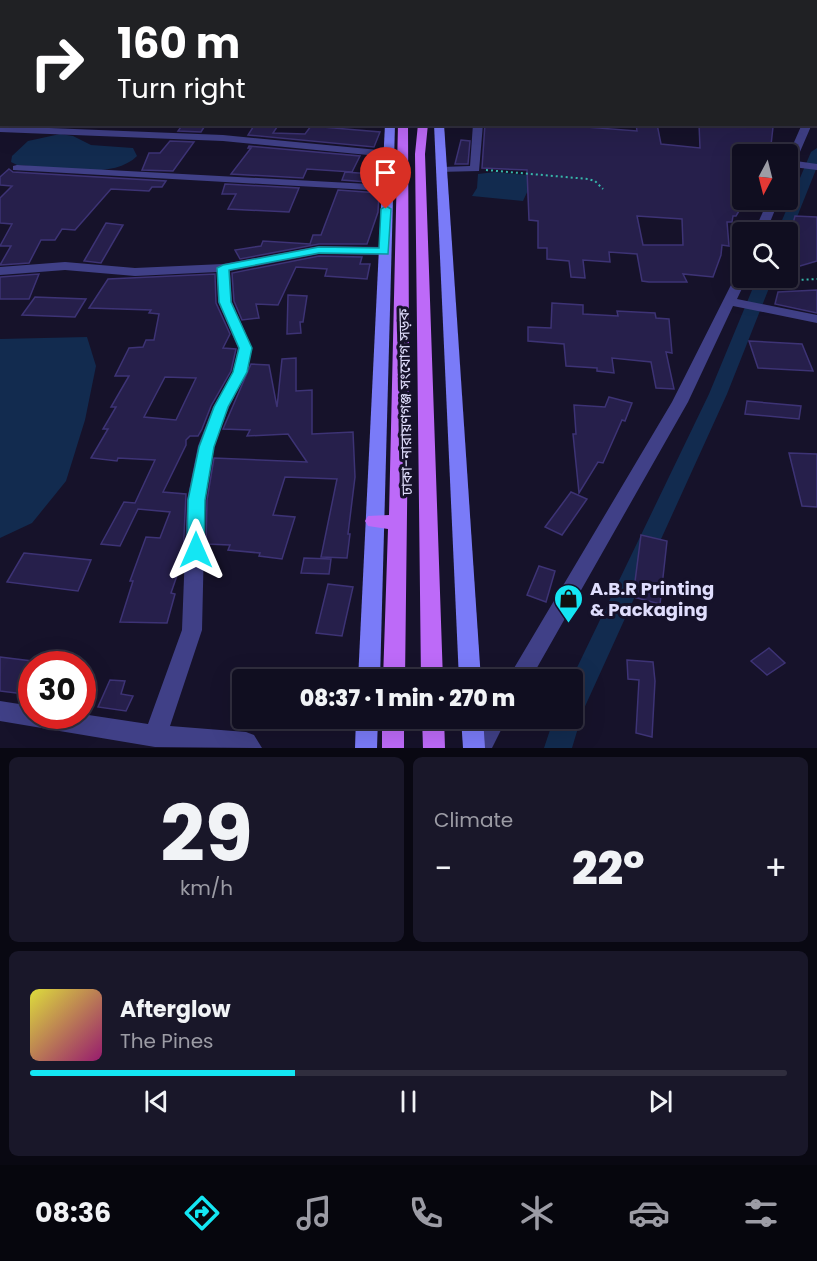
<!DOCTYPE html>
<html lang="en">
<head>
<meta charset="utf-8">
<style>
  body { margin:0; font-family:Poppins,"Noto Sans Bengali",sans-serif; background:#191729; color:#f1f3f6; height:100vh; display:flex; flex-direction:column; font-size:22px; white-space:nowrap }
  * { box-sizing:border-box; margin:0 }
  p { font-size:20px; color:#9c9ca5 }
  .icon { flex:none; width:33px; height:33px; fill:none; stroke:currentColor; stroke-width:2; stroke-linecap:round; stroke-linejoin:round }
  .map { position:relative; height:748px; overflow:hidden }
  .side { display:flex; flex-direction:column; gap:9px; padding:9px; background:#090812; flex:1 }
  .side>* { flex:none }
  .guide { position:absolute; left:0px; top:0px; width:818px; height:126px; box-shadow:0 6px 24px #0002,0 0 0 2px #302e3e; background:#202124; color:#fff; overflow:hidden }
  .needle { width:39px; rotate:187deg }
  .buttons { position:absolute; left:732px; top:144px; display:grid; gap:12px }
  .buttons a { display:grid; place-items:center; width:66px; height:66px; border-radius:6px; background:#100e20; box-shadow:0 6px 24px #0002,0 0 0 2px #302e3e; font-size:30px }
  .speed { position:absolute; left:18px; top:651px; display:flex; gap:12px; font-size:30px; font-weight:700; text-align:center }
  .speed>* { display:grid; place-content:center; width:78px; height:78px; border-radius:50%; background:#100e20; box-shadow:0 6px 24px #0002,0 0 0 2px #302e3e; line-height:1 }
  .speed .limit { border:9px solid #d22; background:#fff; color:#111 }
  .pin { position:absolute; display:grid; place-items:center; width:51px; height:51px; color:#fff; margin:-62px -26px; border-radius:50% 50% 50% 0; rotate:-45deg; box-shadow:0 0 6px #0007 }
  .pin .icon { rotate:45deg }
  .me { position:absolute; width:66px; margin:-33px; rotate:0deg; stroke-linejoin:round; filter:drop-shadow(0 0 4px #0008) }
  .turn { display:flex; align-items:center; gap:21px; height:126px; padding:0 18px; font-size:27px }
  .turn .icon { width:78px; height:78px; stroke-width:2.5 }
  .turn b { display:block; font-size:42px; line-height:51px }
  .big { font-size:45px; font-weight:800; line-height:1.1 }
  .side .card { flex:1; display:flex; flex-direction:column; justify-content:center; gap:9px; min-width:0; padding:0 21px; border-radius:9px; background:#191729 }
  .side .dial { align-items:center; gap:0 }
  .dial b { font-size:78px; line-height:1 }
  .song { display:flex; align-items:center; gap:18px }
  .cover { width:72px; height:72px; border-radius:9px; background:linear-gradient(135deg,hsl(60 70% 55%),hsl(320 70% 35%)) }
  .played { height:6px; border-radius:3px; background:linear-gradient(90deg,#14e6f3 35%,#302e3e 35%) }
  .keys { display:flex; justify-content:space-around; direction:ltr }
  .heat { display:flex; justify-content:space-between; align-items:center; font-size:33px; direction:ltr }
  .side .tiles { flex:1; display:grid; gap:9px; grid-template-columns:1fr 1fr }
  .card:last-child { grid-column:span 2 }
  .trip { position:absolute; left:232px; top:669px; width:351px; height:60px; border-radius:6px; background:#100e20; box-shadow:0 6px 24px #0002,0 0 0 2px #302e3e; font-weight:800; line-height:60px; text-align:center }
  .tabs { display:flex; height:96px; justify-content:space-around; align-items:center; background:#06060d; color:#9c9ca5 }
  .tabs .icon { width:42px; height:42px }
  .tabs .active { color:#14e6f3 }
  .tabs b { font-size:27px; color:#f1f3f6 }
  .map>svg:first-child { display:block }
  .water { fill:#122b4f }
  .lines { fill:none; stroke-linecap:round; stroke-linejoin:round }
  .canal { fill:#122b4f; fill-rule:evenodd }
  .building { fill:#261f4b; stroke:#3d3375; stroke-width:1.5; fill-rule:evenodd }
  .path { stroke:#37b8ab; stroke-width:2; stroke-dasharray:2 3; stroke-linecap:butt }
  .street { fill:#404087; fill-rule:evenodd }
  .secondary { fill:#7a7bf8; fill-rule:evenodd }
  .primary { fill:#bd6af8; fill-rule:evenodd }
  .route { fill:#14e6f3; stroke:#0d969e; stroke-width:1.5 }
  .labels { text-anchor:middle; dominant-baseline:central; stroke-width:6; stroke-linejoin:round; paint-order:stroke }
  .street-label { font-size:15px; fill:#e0defd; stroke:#16122a }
  .near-poi-label { font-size:18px; font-weight:bold; fill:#e0defd; stroke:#16122a; text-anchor:start }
</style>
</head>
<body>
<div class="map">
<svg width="817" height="748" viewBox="0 0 817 748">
  <rect width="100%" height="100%" fill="#16122a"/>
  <g class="water">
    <path d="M 60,134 L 73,136 L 91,145 L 133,148 L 137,156 C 113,181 51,167 17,165 L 11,162 L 12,156 L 28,141 Z"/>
    <path d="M 495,172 L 527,175 L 529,188 L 523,201 L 472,196 L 477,188 L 478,174 Z"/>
    <path d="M 87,337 L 96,366 L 85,420 L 66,481 L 32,523 L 0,538 L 0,339 Z"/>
  </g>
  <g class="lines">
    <g class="canal">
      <path d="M 817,148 L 817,167 L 791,232 L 788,235 L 788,232 L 777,232 L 811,152 Z"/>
      <path d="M 757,278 L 773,278 L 727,394 L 582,713 L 580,714 L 581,718 L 572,748 L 544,748 L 554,718 L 573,718 L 571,680 L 709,394 Z"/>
    </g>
  </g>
  <g class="building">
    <path d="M 183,124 L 206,124 L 201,132 L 178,131 Z"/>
    <path d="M 255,124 L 279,124 L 273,133 L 305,134 L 311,126 L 380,132 L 374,147 L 248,135 Z"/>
    <path d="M 485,124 L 547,124 L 637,131 L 636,124 L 657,124 L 661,144 L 700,148 L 699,124 L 773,127 L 770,154 L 741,150 L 742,206 L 736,216 L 733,216 L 732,222 L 727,222 L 729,246 L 722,245 L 721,255 L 713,277 L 683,274 L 687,282 L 649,282 L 642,281 L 637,254 L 609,252 L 610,262 L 583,260 L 585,278 L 571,277 L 569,261 L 547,259 L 547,248 L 538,248 L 538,221 L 529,220 L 527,170 L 482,168 ZM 637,216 L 682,219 L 683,245 L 643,245 Z"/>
    <path d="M 461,140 L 470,141 L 468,164 L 455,164 Z"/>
    <path d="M 170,141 L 194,142 L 173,171 L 142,170 L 149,153 L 160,153 Z"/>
    <path d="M 249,146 L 360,156 L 352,172 L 307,169 L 303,178 L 231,174 L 251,148 L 248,148 Z"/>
    <path d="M 9,169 L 13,172 L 166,181 L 162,187 L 152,187 L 149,191 L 111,189 L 75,230 L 62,229 L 55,240 L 41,240 L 29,263 L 0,265 L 11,246 L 0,246 L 12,224 L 0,223 L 0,198 L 12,186 L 0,185 L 0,177 Z"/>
    <path d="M 345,172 L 372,174 L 368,182 L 342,180 Z"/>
    <path d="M 225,184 L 299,188 L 289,212 L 228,209 L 236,194 L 222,194 Z"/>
    <path d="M 338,190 L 379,193 L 378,212 L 367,244 L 319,244 L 240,259 L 235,250 L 261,246 L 263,241 L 310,244 L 313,235 L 321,235 Z"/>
    <path d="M 795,216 L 817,217 L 817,261 L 793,268 L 788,258 L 788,242 Z"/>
    <path d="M 106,223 L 123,225 L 101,263 L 84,261 Z"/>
    <path d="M 319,256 L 362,257 L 360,264 L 370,264 L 367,279 L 325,276 L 327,269 L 296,267 L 278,305 L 256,304 L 259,318 L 242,320 L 234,301 L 232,273 Z"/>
    <path d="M 39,274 L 29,299 L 0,299 L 0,277 Z"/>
    <path d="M 215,274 L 216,303 L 230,334 L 223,348 L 236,349 L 231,371 L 211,406 L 202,429 L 198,436 L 190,436 L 186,440 L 186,445 L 163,492 L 186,494 L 183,558 L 171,593 L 175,594 L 167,623 L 120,622 L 133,581 L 130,581 L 146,537 L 160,538 L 170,512 L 138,509 L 120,546 L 101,544 L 124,502 L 135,503 L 155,460 L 118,458 L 117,461 L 91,458 L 108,429 L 103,429 L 116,407 L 111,407 L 129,376 L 115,376 L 129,348 L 143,347 L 146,340 L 154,340 L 159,314 L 149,313 L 151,310 L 89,308 L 108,279 ZM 165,377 L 196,378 L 176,420 L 144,417 Z"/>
    <path d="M 817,290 L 817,313 L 775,304 L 778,292 Z"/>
    <path d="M 288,295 L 307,296 L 303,322 L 300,322 L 301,333 L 287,334 Z"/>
    <path d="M 35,297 L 86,299 L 75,317 L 22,315 Z"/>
    <path d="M 552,303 L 583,305 L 583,314 L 618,316 L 617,311 L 655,313 L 656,318 L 669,319 L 672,353 L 666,352 L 674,389 L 656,388 L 651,362 L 612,358 L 614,373 L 597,371 L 597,368 L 566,366 L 564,344 L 528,341 L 528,327 L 551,328 Z"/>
    <path d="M 749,341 L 802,344 L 813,371 L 758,368 Z"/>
    <path d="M 296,358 L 296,391 L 312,390 L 312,434 L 353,432 L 355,477 L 348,534 L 350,534 L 347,558 L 321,557 L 337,479 L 285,477 L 273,515 L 295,517 L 282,559 L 259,556 L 260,553 L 228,550 L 230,545 L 206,544 L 207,500 L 214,458 L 307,462 L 288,434 L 247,436 L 250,430 L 223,429 L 251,364 L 269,365 L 277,407 L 282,359 Z"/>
    <path d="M 609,397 L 632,403 L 625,421 L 622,420 L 603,463 L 598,462 L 579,493 L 573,434 L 576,434 L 574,405 L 605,407 Z"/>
    <path d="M 747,401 L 801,406 L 799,419 L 745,414 Z"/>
    <path d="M 789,453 L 817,454 L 817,507 L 802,506 Z"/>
    <path d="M 571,492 L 587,499 L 562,535 L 545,527 Z"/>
    <path d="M 641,535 L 667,541 L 660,604 L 633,597 Z"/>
    <path d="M 24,553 L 91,560 L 78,591 L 7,582 Z"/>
    <path d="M 304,558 L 331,559 L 329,574 L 301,573 Z"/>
    <path d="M 539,566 L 555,571 L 546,602 L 527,595 Z"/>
    <path d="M 328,584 L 353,587 L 342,636 L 316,633 Z"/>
    <path d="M 769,648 L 785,663 L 767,675 L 751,661 Z"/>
    <path d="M 0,657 L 32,661 L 32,695 L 0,691 Z"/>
    <path d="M 627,660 L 653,662 L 655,681 L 652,737 L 636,733 L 639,680 L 628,679 Z"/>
    <path d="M 110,680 L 125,681 L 121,694 L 133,696 L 126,711 L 98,707 Z"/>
  </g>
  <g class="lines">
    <g class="path">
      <path d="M 486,170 L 588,179 L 595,181 L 603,189"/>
      <path d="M 767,278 L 779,281 L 817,279"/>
    </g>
    <g class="street">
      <path d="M 0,0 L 6,2 L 2,2 L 2,4 Z"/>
      <path d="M 102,0 L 111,0 L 101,2 Z"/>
      <path d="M 509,0 L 517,0 L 509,2 Z"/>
      <path d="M 724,0 L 732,0 L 732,2 L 725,2 Z"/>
      <rect x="0" y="50" width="2" height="4"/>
      <path d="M 816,101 L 817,101 L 816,109 Z"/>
      <path d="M 473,124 L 483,124 L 479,171 L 438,172 L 438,168 L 442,167 L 470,166 Z"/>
      <path d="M 802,124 L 812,124 L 796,161 L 817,164 L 817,170 L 793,167 L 788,169 L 788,156 Z"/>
      <path d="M 0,126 L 223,135 L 389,151 L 394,154 L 389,157 L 223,141 L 0,132 Z"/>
      <path d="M 17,165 L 387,185 L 393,188 L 387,191 L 13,170 L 13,166 Z"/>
      <path d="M 768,200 L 779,200 L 766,232 L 754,232 Z"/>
      <path d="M 319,246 L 384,247 L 390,251 L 384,255 L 319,254 L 230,271 L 232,302 L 252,348 L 247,372 L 229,407 L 214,446 L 205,500 L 202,630 L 170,726 L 246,732 L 254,735 L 262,748 L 155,747 L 0,721 L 0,701 L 32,706 L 32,716 L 82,714 L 148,724 L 182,630 L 187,500 L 198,446 L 213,407 L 233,372 L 238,348 L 218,302 L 217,272 L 135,276 L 65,270 L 0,275 L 0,267 L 65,262 L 135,268 L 223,264 Z"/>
      <path d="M 742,271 L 742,278 L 747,278 L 737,299 L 817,315 L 817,323 L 733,306 L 688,402 L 530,680 L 507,680 L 672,402 L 736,275 Z"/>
      <path d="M 484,718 L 507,718 L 492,748 L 469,748 Z"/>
    </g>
    <g class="secondary">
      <rect x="403" y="0" width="8" height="2"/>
      <rect x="439" y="0" width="8" height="2"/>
      <path d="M 385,124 L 395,124 L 380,680 L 358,680 Z"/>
      <path d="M 434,124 L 444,124 L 481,680 L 459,680 Z"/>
      <path d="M 356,718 L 378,718 L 377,748 L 355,748 Z"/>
      <path d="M 461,718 L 483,718 L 485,748 L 463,748 Z"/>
    </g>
    <g class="primary">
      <rect x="414" y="0" width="8" height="2"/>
      <rect x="426" y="0" width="8" height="2"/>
      <path d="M 398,124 L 408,124 L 409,346 L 405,680 L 383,680 L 388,529 L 368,526 L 365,521 L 368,516 L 389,515 Z"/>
      <path d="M 418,124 L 428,124 L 425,154 L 443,680 L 421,680 L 415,154 Z"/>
      <rect x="382" y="718" width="22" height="30"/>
      <path d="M 422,718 L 444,718 L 445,748 L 423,748 Z"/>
    </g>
  </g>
  <path class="route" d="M 386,206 L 391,209 L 388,254 L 319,253 L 229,270 L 231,302 L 252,348 L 247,372 L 228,407 L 214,447 L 205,500 L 204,550 L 202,555 L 190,555 L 187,550 L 188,500 L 199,447 L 214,407 L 233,372 L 239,348 L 219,302 L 217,268 L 223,265 L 319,247 L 379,248 L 381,209 Z"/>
  <defs>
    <symbol id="shop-pin" viewBox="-11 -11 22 30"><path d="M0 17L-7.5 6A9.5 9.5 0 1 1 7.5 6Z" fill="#14e6f3" stroke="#16122a"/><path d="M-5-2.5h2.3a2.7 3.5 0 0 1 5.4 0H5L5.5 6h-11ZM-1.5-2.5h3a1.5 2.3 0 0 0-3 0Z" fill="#111"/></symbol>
  </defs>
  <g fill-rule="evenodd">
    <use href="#shop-pin" x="552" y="582" width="33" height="45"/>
  </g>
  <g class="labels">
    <g class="street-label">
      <text transform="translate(405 402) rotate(-91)">ঢাকা-নারায়ণগঞ্জ সংযোগ সড়ক</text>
    </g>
    <g class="near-poi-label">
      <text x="590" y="588">A.B.R Printing<tspan x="590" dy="21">&amp; Packaging</tspan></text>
    </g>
  </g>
</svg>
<div class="buttons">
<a><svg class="needle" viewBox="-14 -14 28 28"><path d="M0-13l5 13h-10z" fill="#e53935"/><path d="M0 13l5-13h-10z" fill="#9c9ca5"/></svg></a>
<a><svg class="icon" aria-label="search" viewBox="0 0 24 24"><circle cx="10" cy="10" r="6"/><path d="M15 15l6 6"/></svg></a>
</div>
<div class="speed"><div class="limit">30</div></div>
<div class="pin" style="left:386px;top:209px;background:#d93025"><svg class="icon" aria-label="arrive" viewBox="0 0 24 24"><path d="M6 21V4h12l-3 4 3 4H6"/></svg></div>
<svg class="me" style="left:196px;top:550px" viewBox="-20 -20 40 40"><path d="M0-17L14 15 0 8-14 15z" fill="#14e6f3" stroke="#fff" stroke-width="4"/></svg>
<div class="trip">08:37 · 1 min · 270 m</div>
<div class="guide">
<div class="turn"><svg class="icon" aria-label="right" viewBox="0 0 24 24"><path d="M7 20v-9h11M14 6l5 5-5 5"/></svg><div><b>160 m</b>Turn right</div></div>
</div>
</div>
<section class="side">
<div class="tiles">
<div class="card dial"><b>29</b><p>km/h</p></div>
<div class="card"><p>Climate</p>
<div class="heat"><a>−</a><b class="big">22°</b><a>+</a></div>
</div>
<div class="card">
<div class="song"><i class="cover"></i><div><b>Afterglow</b><p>The Pines</p></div></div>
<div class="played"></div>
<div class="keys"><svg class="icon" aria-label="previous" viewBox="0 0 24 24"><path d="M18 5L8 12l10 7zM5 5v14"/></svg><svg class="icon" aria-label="pause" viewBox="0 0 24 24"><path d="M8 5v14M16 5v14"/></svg><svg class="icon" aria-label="next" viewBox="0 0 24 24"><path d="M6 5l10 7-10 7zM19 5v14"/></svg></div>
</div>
</div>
</section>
<nav class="tabs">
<b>08:36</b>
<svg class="icon active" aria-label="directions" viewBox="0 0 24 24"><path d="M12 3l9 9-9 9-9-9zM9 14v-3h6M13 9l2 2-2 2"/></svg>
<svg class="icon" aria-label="music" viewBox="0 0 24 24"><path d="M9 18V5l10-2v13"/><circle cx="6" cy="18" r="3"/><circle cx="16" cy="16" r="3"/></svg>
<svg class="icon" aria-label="phone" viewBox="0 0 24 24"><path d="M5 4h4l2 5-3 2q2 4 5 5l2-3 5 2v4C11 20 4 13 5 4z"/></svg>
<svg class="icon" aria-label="climate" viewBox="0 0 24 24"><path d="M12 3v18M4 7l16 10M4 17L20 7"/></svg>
<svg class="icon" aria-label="car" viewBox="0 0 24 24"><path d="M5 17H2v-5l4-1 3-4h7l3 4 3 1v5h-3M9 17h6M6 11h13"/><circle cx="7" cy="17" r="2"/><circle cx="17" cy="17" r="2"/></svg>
<svg class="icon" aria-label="filters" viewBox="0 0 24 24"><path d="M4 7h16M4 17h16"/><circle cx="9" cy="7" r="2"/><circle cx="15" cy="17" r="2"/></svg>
</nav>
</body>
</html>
